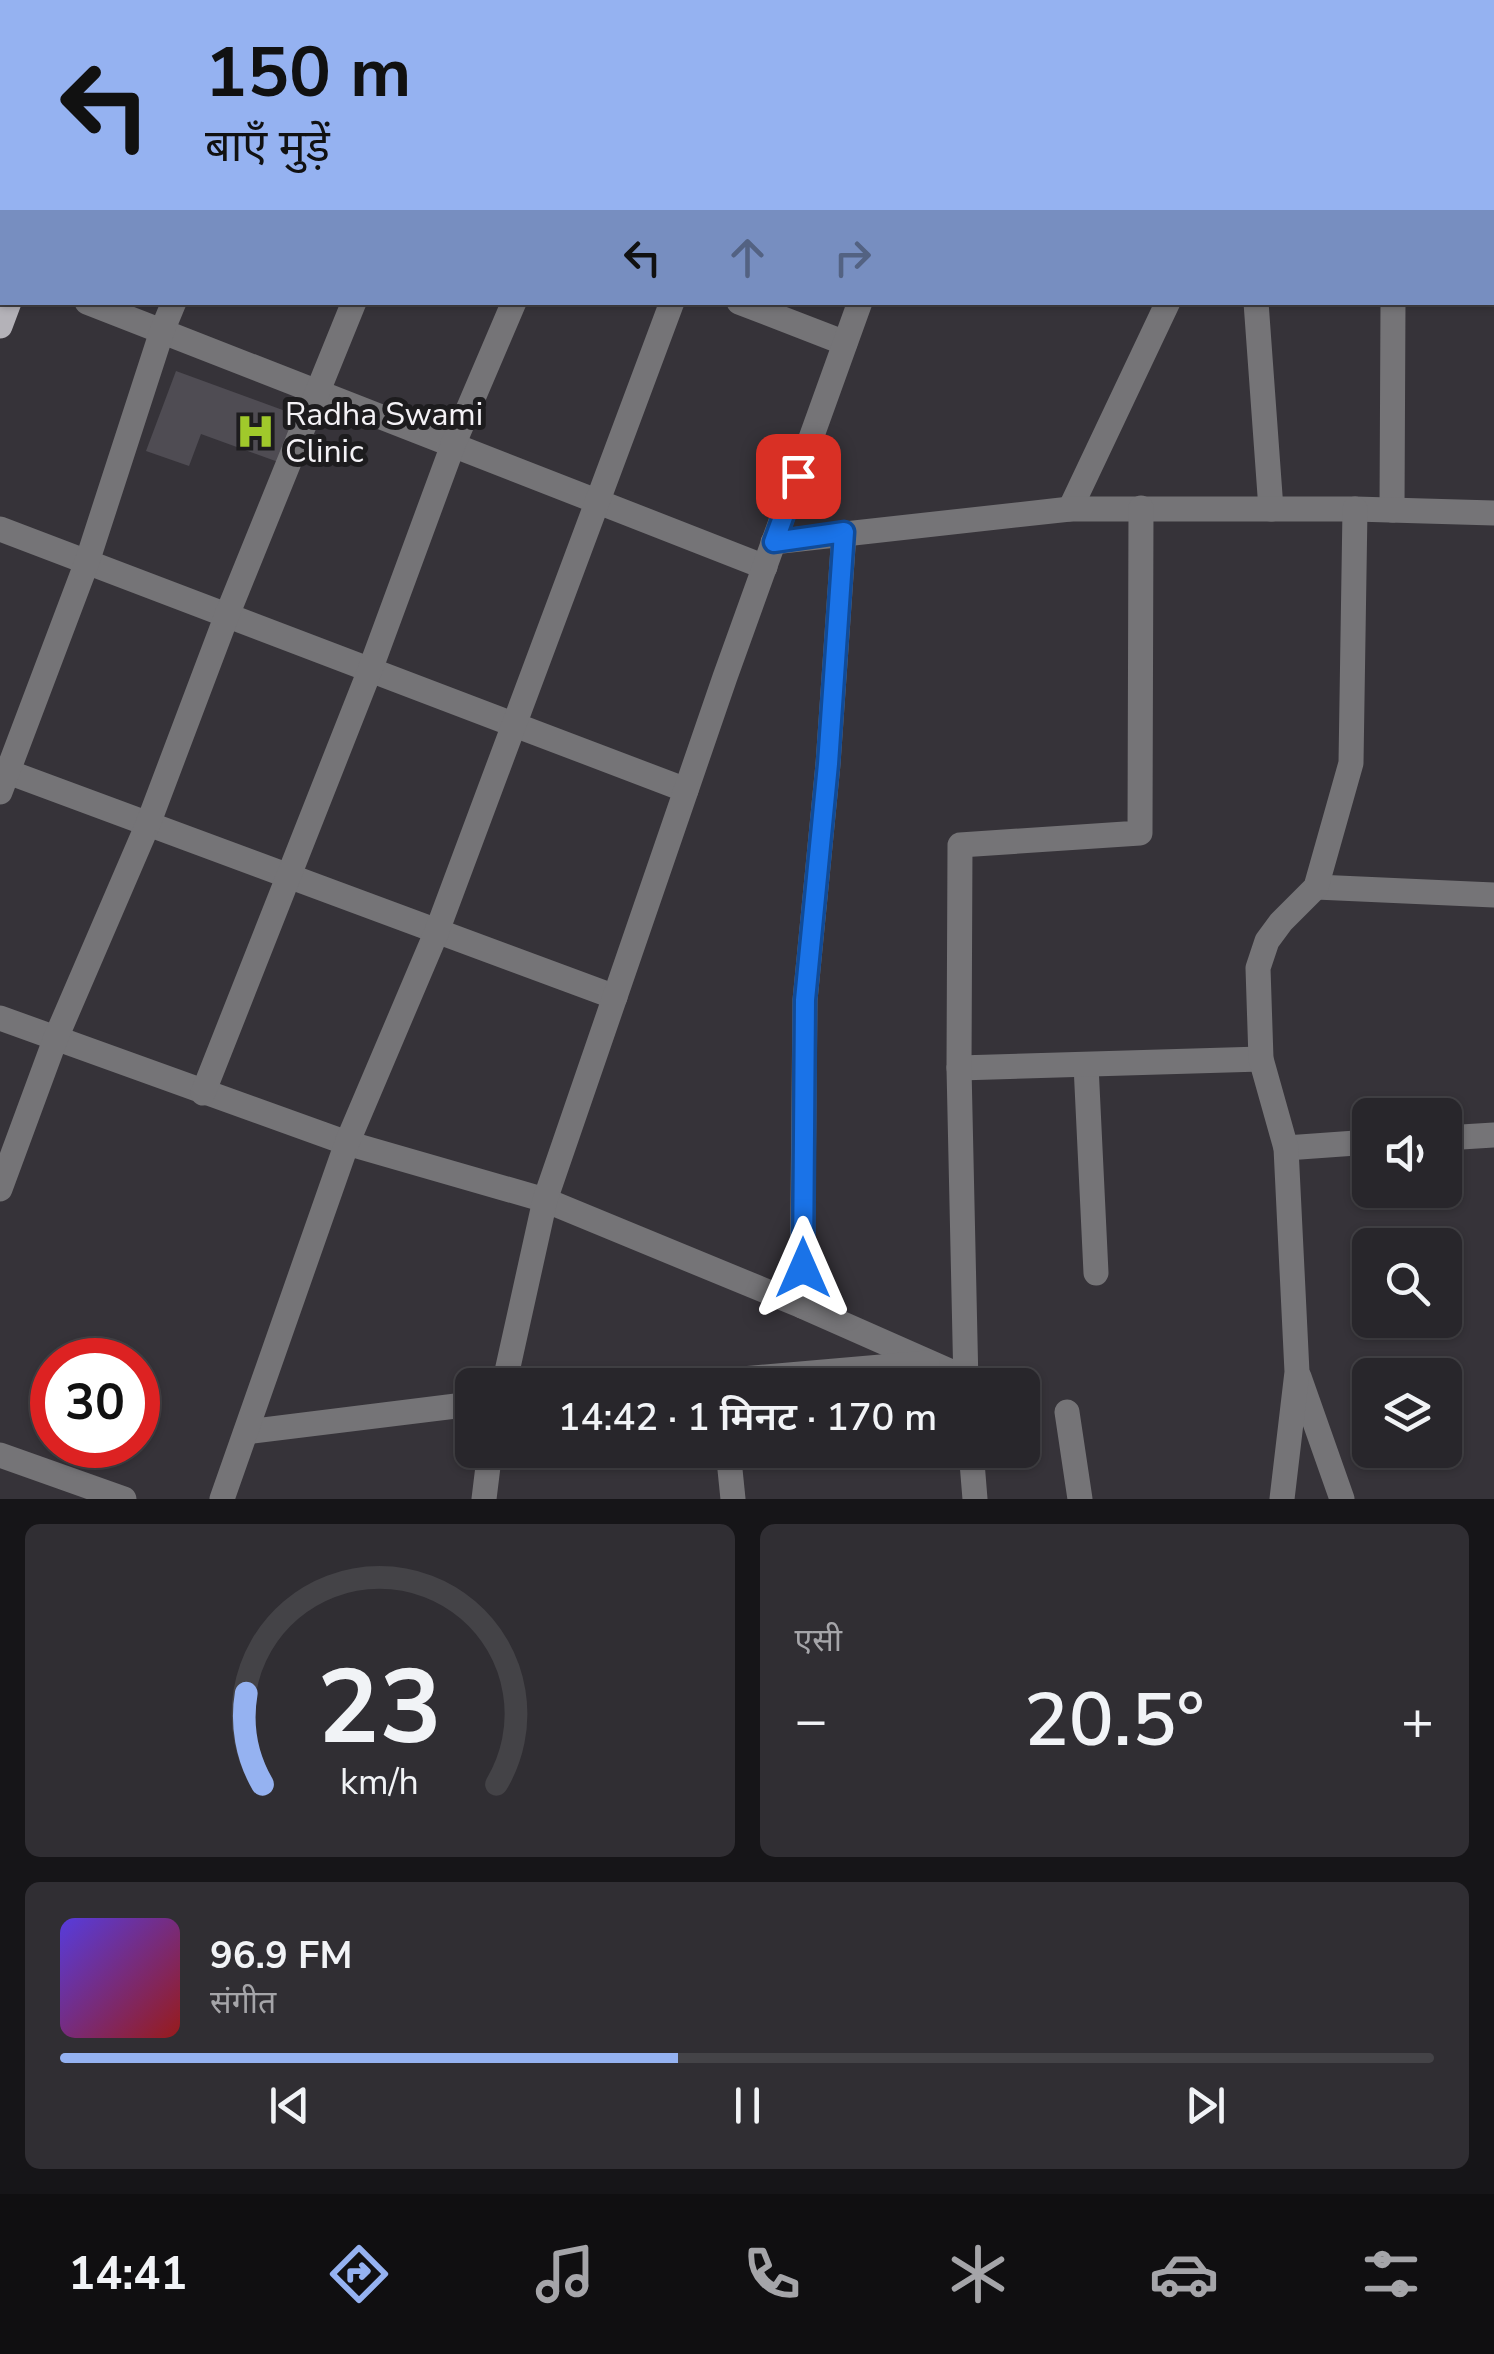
<!DOCTYPE html>
<html lang="hi">
<head>
<meta charset="utf-8">
<style>
  body { margin:0; font-family:"Nunito Sans","Noto Sans Devanagari",sans-serif; background:#302e33; color:#f1f3f6; height:100vh; display:flex; flex-direction:column; font-size:38px; white-space:nowrap }
  * { box-sizing:border-box; margin:0 }
  p { font-size:32px; color:#a5a5a9 }
  .icon { flex:none; width:55px; height:55px; fill:none; stroke:currentColor; stroke-width:2; stroke-linecap:round; stroke-linejoin:round }
  .map { position:relative; height:1499px; overflow:hidden }
  .sheet { display:flex; flex-direction:column; gap:25px; padding:25px; background:#161518; flex:1 }
  .sheet>* { flex:none }
  .guide { position:absolute; left:0px; top:0px; width:1495px; height:305px; box-shadow:0 2px 8px #0004,0 0 0 2px #444347; background:#95b2f1; color:#111; overflow:hidden }
  .fabs { position:absolute; left:1352px; top:1098px; display:grid; gap:20px }
  .fabs a { display:grid; place-items:center; width:110px; height:110px; border-radius:15px; background:#28262b; box-shadow:0 2px 8px #0004,0 0 0 2px #444347; font-size:50px }
  .speed { position:absolute; left:30px; top:1338px; display:flex; gap:20px; font-size:50px; font-weight:700; text-align:center }
  .speed>* { display:grid; place-content:center; width:130px; height:130px; border-radius:50%; background:#28262b; box-shadow:0 2px 8px #0004,0 0 0 2px #444347; line-height:1 }
  .speed .limit { border:15px solid #d22; background:#fff; color:#111 }
  .pin { position:absolute; display:grid; place-items:center; width:85px; height:85px; color:#fff; margin:-42px; border-radius:20px; box-shadow:0 5px 15px #0006 }
  .me { position:absolute; width:110px; margin:-55px; rotate:0deg; stroke-linejoin:round; filter:drop-shadow(0 0 8px #0008) }
  .turn { display:flex; align-items:center; gap:35px; height:210px; padding:0 40px; font-size:45px }
  .turn .icon { width:130px; height:130px; stroke-width:2.5 }
  .turn b { display:block; font-size:70px; line-height:85px }
  .lanes { display:flex; align-items:center; height:95px; padding:0 40px; background:#0003; justify-content:center; gap:50px; direction:ltr }
  .lanes .off { opacity:.35 }
  .big { font-size:75px; font-weight:600; line-height:1.1 }
  .sheet .tile { flex:1; display:flex; flex-direction:column; justify-content:center; gap:15px; min-width:0; padding:0 35px; border-radius:15px; background:#302e33 }
  .sheet .dial { align-items:center; gap:0 }
  .dial svg { height:260px; overflow:visible; fill:none; stroke:#444347; stroke-width:7; stroke-linecap:round; text-anchor:middle }
  .dial text { fill:#f1f3f6; stroke:none }
  .song { display:flex; align-items:center; gap:30px }
  .cover { width:120px; height:120px; border-radius:15px; background:linear-gradient(135deg,hsl(250 70% 55%),hsl(0 70% 35%)) }
  .played { height:10px; border-radius:5px; background:linear-gradient(90deg,#95b2f1 45%,#444347 45%) }
  .keys { display:flex; justify-content:space-around; direction:ltr }
  .heat { display:flex; justify-content:space-between; align-items:center; font-size:55px; direction:ltr }
  .sheet .tiles { flex:1; display:grid; gap:25px; grid-template-columns:1fr 1fr }
  .tile:last-child { grid-column:span 2 }
  .trip { position:absolute; left:455px; top:1368px; width:585px; height:100px; border-radius:15px; background:#28262b; box-shadow:0 2px 8px #0004,0 0 0 2px #444347; font-weight:600; line-height:100px; text-align:center }
  .menu { display:flex; height:160px; justify-content:space-around; align-items:center; background:#100f11; color:#a5a5a9 }
  .menu .icon { width:70px; height:70px }
  .menu .current { color:#95b2f1 }
  .menu b { font-size:45px; color:#f1f3f6 }
  .map>svg:first-child { display:block }
  .building { fill:#4f4c53 }
  .lines { fill:none; stroke-linecap:round; stroke-linejoin:round }
  .minor { stroke:#757477; stroke-width:25 }
  .major { stroke:#b4b2b8; stroke-width:25 }
  .route-casing { stroke:#114b97; stroke-width:25 }
  .route { stroke:#1a73e8; stroke-width:18 }
  .labels { text-anchor:middle; dominant-baseline:central; stroke-width:10; stroke-linejoin:round; paint-order:stroke }
  .poi-label { font-size:32px; fill:#f4f2f6; stroke:#1d1c1e; text-anchor:start }
</style>
</head>
<body>
<div class="map">
<svg width="1494" height="1499" viewBox="0 0 1494 1499">
  <rect width="100%" height="100%" fill="#363339"/>
  <path class="building" d="M 176,371 L 299,416 L 281,463 L 201,434 L 189,466 L 146,451 Z"/>
  <g class="lines">
    <g class="minor">
      <path d="M 614,0 L 620,2"/>
      <path d="M 1231,0 L 1231,2"/>
      <path d="M 1383,0 L 1384,2"/>
      <path d="M 299,2 L 300,0"/>
      <path d="M 461,2 L 462,0"/>
      <path d="M 724,2 L 725,0"/>
      <path d="M 1003,2 L 1008,0"/>
      <path d="M 1492,214 L 1494,214"/>
      <path d="M 87,302 L 765,567"/>
      <path d="M 739,302 L 845,343"/>
      <path d="M 1256,302 L 1271,509"/>
      <path d="M 1070,509 L 1168,302"/>
      <path d="M 1392,510 L 1393,302"/>
      <path d="M 0,529 L 686,790"/>
      <path d="M 773,542 L 1070,509 L 1355,509 L 1494,513"/>
      <path d="M 0,769 L 615,997"/>
      <path d="M 0,792 L 87,562 L 162,331 L 174,302"/>
      <path d="M 1316,887 L 1494,895"/>
      <path d="M 0,1018 L 347,1143 L 545,1200 L 802,1306 L 965,1378"/>
      <path d="M 1086,1065 L 1096,1273"/>
      <path d="M 959,1068 L 1261,1059"/>
      <path d="M 203,1093 L 370,670 L 453,445 L 514,302"/>
      <path d="M 1445,1138 L 1494,1135"/>
      <path d="M 1286,1148 L 1370,1142"/>
      <path d="M 0,1189 L 55,1040 L 148,824 L 227,615 L 354,302"/>
      <path d="M 802,1306 L 805,1000 L 828,764 L 844,533"/>
      <path d="M 1299,1377 L 1342,1499"/>
      <path d="M 504,1385 L 545,1200 L 725,677 L 860,302"/>
      <path d="M 673,1385 L 927,1363"/>
      <path d="M 966,1385 L 959,1068 L 960,845 L 1140,833 L 1141,508"/>
      <path d="M 1067,1412 L 1080,1499"/>
      <path d="M 246,1432 L 472,1404"/>
      <path d="M 728,1450 L 733,1499"/>
      <path d="M 971,1450 L 975,1499"/>
      <path d="M 0,1455 L 124,1499"/>
      <path d="M 222,1499 L 347,1143 L 437,931 L 672,302"/>
      <path d="M 484,1499 L 490,1450"/>
      <path d="M 1282,1499 L 1297,1372 L 1286,1148 L 1261,1059 L 1258,968 L 1267,941 L 1281,922 L 1316,887 L 1351,763 L 1355,509"/>
    </g>
    <g class="major">
      <path d="M 56,2 L 57,0"/>
      <path d="M 114,2 L 114,0"/>
      <path d="M 0,167 L 2,160"/>
      <path d="M 0,326 L 9,302"/>
    </g>
  </g>
  <g class="lines">
    <defs>
      <path id="route" d="M 798,476 L 774,542 L 844,532 L 828,764 L 805,1000 L 803,1268"/>
    </defs>
    <use href="#route" class="route-casing"/>
    <use href="#route" class="route"/>
  </g>
  <defs>
    <symbol id="hospital-bare" viewBox="-9 -9 18 18"><path d="M-5-5h3v3.5h4V-5h3V5h-3V1.5h-4V5h-3Z" fill="#a0c92b" stroke="#1d1c1e" stroke-width="2.5" paint-order="stroke"/></symbol>
  </defs>
  <g fill-rule="evenodd">
    <use href="#hospital-bare" x="228" y="404" width="55" height="55"/>
  </g>
  <g class="labels">
    <g class="poi-label">
      <text x="285" y="414">Radha Swami<tspan x="285" dy="37">Clinic</tspan></text>
    </g>
  </g>
</svg>
<div class="fabs">
<a><svg class="icon" aria-label="sound" viewBox="0 0 24 24"><path d="M4 9h4l5-4v14l-5-4H4zM17 9q2 3 0 6"/></svg></a>
<a><svg class="icon" aria-label="search" viewBox="0 0 24 24"><circle cx="10" cy="10" r="6"/><path d="M15 15l6 6"/></svg></a>
<a><svg class="icon" aria-label="layers" viewBox="0 0 24 24"><path d="M12 4l9 5-9 5-9-5zM3 14l9 5 9-5"/></svg></a>
</div>
<div class="speed"><div class="limit">30</div></div>
<div class="pin" style="left:798px;top:476px;background:#d93025"><svg class="icon" aria-label="arrive" viewBox="0 0 24 24"><path d="M6 21V4h12l-3 4 3 4H6"/></svg></div>
<svg class="me" style="left:803px;top:1268px" viewBox="-20 -20 40 40"><path d="M0-17L14 15 0 8-14 15z" fill="#1a73e8" stroke="#fff" stroke-width="4"/></svg>
<div class="trip">14:42 · 1 मिनट · 170 m</div>
<div class="guide">
<div class="turn"><svg class="icon" aria-label="left" viewBox="0 0 24 24"><path d="M17 20v-9H6M10 6l-5 5 5 5"/></svg><div><b>150 m</b>बाएँ मुड़ें</div></div>
<div class="lanes"><svg class="icon" aria-label="left" viewBox="0 0 24 24"><path d="M17 20v-9H6M10 6l-5 5 5 5"/></svg><svg class="icon off" aria-label="ahead" viewBox="0 0 24 24"><path d="M12 20V5M6 11l6-6 6 6"/></svg><svg class="icon off" aria-label="right" viewBox="0 0 24 24"><path d="M7 20v-9h11M14 6l5 5-5 5"/></svg></div>
</div>
</div>
<section class="sheet">
<div class="tiles">
<div class="tile dial"><svg viewBox="0 0 100 80">
<path d="M14 69A42 42 0 1 1 86 69"/>
<path d="M14 69A42 42 0 0 1 9 41" stroke="#95b2f1"/>
<text x="50" y="56" font-size="32" font-weight="700">23</text>
<text x="50" y="72" font-size="11">km/h</text>
</svg></div>
<div class="tile"><p>एसी</p>
<div class="heat"><a>−</a><b class="big">20.5°</b><a>+</a></div>
</div>
<div class="tile">
<div class="song"><i class="cover"></i><div><b>96.9 FM</b><p>संगीत</p></div></div>
<div class="played"></div>
<div class="keys"><svg class="icon" aria-label="previous" viewBox="0 0 24 24"><path d="M18 5L8 12l10 7zM5 5v14"/></svg><svg class="icon" aria-label="pause" viewBox="0 0 24 24"><path d="M8 5v14M16 5v14"/></svg><svg class="icon" aria-label="next" viewBox="0 0 24 24"><path d="M6 5l10 7-10 7zM19 5v14"/></svg></div>
</div>
</div>
</section>
<nav class="menu">
<b>14:41</b>
<svg class="icon current" aria-label="directions" viewBox="0 0 24 24"><path d="M12 3l9 9-9 9-9-9zM9 14v-3h6M13 9l2 2-2 2"/></svg>
<svg class="icon" aria-label="music" viewBox="0 0 24 24"><path d="M9 18V5l10-2v13"/><circle cx="6" cy="18" r="3"/><circle cx="16" cy="16" r="3"/></svg>
<svg class="icon" aria-label="phone" viewBox="0 0 24 24"><path d="M5 4h4l2 5-3 2q2 4 5 5l2-3 5 2v4C11 20 4 13 5 4z"/></svg>
<svg class="icon" aria-label="climate" viewBox="0 0 24 24"><path d="M12 3v18M4 7l16 10M4 17L20 7"/></svg>
<svg class="icon" aria-label="car" viewBox="0 0 24 24"><path d="M5 17H2v-5l4-1 3-4h7l3 4 3 1v5h-3M9 17h6M6 11h13"/><circle cx="7" cy="17" r="2"/><circle cx="17" cy="17" r="2"/></svg>
<svg class="icon" aria-label="filters" viewBox="0 0 24 24"><path d="M4 7h16M4 17h16"/><circle cx="9" cy="7" r="2"/><circle cx="15" cy="17" r="2"/></svg>
</nav>
</body>
</html>
